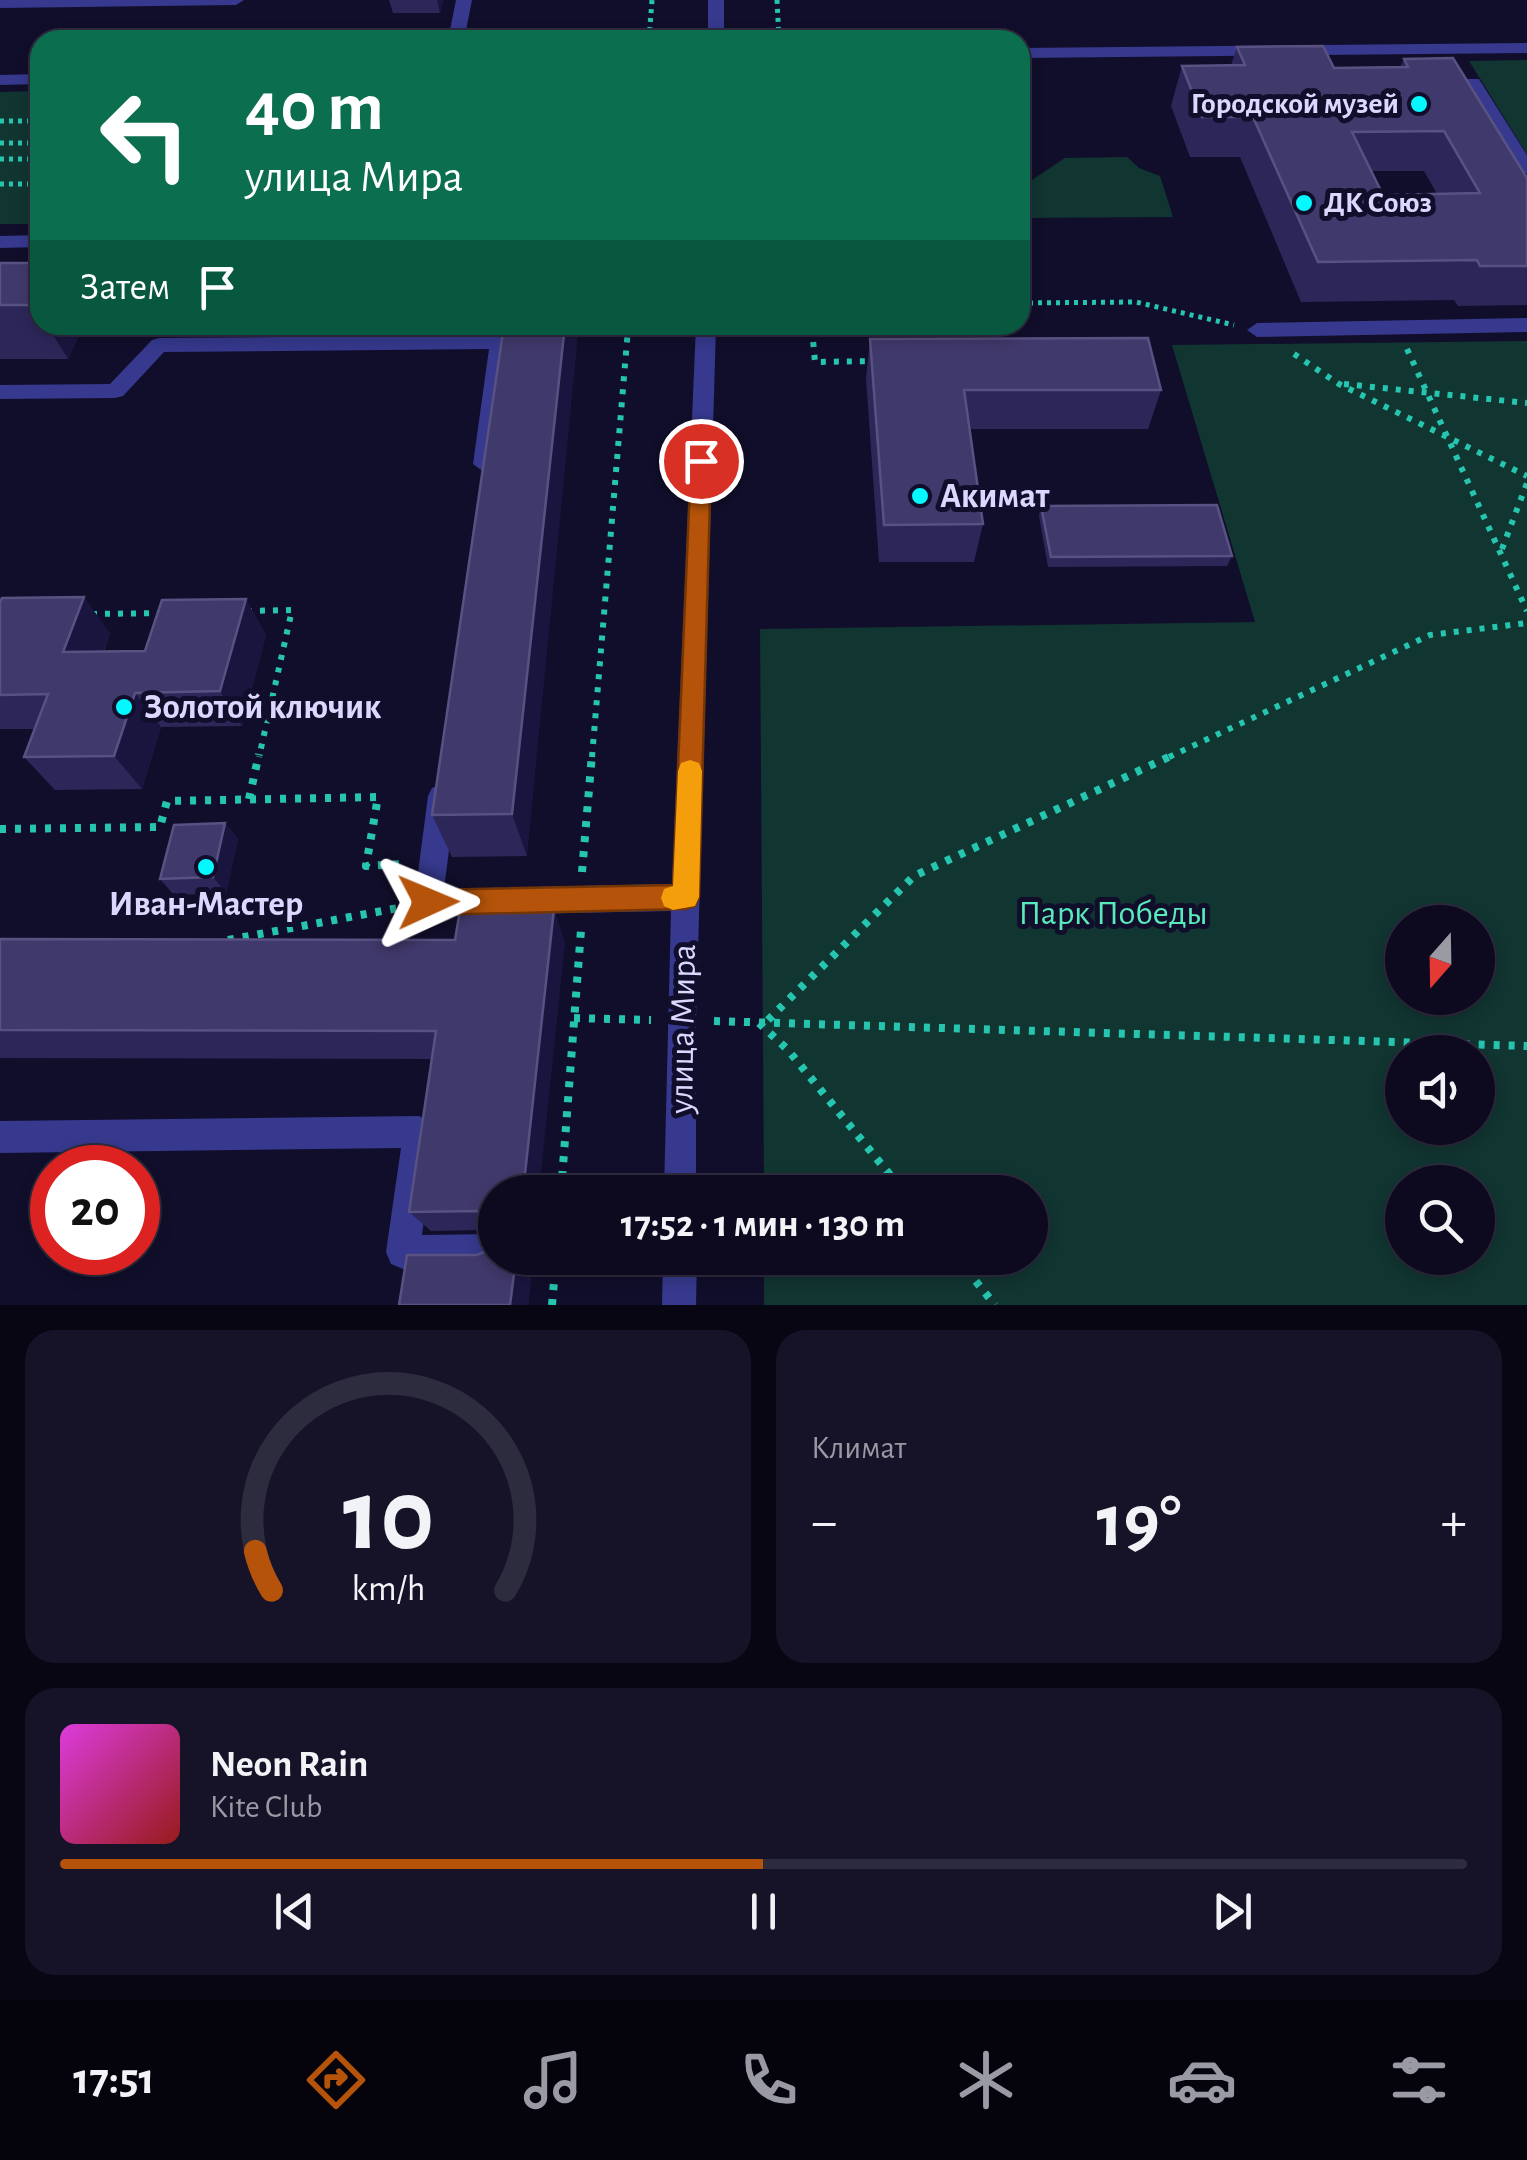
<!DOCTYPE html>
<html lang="ru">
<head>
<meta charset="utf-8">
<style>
  body { margin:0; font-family:"Alegreya Sans",sans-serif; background:#161329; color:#f1f3f6; height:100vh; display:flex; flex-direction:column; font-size:38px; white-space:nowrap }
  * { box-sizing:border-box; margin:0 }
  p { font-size:32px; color:#9a9aa5 }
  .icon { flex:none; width:55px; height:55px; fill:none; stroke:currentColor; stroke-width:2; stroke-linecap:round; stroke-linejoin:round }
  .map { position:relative; height:1305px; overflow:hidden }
  .sheet { display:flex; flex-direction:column; gap:25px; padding:25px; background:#070612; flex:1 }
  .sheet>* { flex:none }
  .top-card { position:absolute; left:30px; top:30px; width:1000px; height:305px; border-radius:30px; box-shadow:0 5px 15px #0003,0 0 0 2px #2d2b3e; background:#0b6e4f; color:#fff; overflow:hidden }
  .needle { width:65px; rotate:200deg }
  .controls { position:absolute; left:1385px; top:905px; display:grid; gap:20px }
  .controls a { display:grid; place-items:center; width:110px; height:110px; border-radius:50%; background:#0d0a20; box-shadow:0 5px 15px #0003,0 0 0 2px #2d2b3e; font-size:50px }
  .speed { position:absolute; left:30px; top:1145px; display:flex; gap:20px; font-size:50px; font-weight:700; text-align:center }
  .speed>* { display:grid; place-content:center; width:130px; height:130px; border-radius:50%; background:#0d0a20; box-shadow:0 5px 15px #0003,0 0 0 2px #2d2b3e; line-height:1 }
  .speed .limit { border:15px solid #d22; background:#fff; color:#111 }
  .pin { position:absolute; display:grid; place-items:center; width:85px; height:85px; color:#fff; margin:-42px; border:5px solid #fff; border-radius:50%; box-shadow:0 2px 10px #0007 }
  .me { position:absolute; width:110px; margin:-55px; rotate:89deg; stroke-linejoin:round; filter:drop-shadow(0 0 8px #0008) }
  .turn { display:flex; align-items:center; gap:35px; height:210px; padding:0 50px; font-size:45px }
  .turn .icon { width:130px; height:130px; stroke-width:2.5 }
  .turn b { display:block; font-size:70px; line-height:85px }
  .then { display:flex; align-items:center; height:95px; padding:0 50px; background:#0003; gap:20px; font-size:38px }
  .big { font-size:75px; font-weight:700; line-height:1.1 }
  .sheet .card { flex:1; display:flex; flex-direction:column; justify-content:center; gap:15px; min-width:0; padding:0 35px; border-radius:30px; background:#161329 }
  .sheet .dial { align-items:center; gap:0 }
  .dial svg { height:260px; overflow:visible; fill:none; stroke:#2d2b3e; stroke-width:7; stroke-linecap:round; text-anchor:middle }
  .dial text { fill:#f1f3f6; stroke:none }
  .song { display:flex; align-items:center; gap:30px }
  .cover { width:120px; height:120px; border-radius:15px; background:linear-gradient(135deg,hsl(300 70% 55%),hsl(0 70% 35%)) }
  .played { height:10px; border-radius:5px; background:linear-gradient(90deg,#b45309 50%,#2d2b3e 50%) }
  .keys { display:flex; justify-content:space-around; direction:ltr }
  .heat { display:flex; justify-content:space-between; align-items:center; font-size:55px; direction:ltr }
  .sheet .tiles { flex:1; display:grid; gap:25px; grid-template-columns:1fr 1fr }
  .card:last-child { grid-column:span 2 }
  .trip { position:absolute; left:478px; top:1175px; width:570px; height:100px; border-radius:50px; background:#0d0a20; box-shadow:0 5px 15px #0003,0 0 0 2px #2d2b3e; font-weight:700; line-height:100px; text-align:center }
  .menu { display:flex; height:160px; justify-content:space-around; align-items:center; background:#05040d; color:#9a9aa5 }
  .menu .icon { width:70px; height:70px }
  .menu .selected { color:#b45309 }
  .menu b { font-size:45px; color:#f1f3f6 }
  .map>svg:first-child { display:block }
  .green { fill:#113531; fill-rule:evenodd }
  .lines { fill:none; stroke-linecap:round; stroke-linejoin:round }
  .path-far2 { stroke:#26c5b0; stroke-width:5; stroke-dasharray:4 5; stroke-linecap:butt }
  .path-far1 { stroke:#26c5b0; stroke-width:6; stroke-dasharray:5 8; stroke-linecap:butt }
  .path { stroke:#26c5b0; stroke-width:8; stroke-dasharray:6 9; stroke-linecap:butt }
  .minor { fill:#36398d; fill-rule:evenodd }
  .wall { fill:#2d2659; fill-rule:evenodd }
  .shaded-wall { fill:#1a153f }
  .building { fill:#40396b; stroke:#585282; stroke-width:2.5; fill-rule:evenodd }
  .route { fill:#b45309; stroke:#753606; stroke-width:2.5 }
  .slow { fill:#f59e0b }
  .poi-dot { fill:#04f8ff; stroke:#110e2b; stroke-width:4 }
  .labels { text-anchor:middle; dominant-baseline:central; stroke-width:10; stroke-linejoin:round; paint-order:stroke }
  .far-poi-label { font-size:30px; font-weight:bold; fill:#dad8ff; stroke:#110e2b; text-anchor:end }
  .poi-label { font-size:35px; font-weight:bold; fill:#dad8ff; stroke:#110e2b; text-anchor:start }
  .park-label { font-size:35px; fill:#59eabb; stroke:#110e2b }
  .street-label { font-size:35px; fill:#dad8ff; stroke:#110e2b }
</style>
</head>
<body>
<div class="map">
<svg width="1527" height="1305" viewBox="0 0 1527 1305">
  <rect width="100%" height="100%" fill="#110e2b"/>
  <g class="green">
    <path d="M 1527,60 L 1527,154 L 1469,61 Z"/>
    <path d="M 40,91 L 40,224 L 0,224 L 0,92 Z"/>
    <path d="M 1127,157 L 1139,168 L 1160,176 L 1173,217 L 1020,218 L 1020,188 L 1065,158 Z"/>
    <path d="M 1527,341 L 1527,1305 L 764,1305 L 764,1258 L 1030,1258 L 1030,1192 L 764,1192 L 760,629 L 1255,622 L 1172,345 ZM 1478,922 L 1478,998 L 1402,998 L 1402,922 ZM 1478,1052 L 1478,1128 L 1402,1128 L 1402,1052 ZM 1478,1182 L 1478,1258 L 1402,1258 L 1402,1182 Z"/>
  </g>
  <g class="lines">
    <g class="path-far2">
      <path d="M 777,0 L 779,40"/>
      <path d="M 649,40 L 652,0"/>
      <path d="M 1020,81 L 1026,110"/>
      <path d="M 0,121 L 40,121"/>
      <path d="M 0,143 L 40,143"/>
      <path d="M 0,159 L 40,159"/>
      <path d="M 0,184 L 40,184"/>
      <path d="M 1020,303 L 1136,302 L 1234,325"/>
      <path d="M 812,325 L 812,331"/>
      <path d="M 900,325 L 901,331"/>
      <path d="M 627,331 L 628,325"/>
    </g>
    <g class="path-far1">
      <path d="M 812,329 L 815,362 L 874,361"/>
      <path d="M 900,329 L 902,344"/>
      <path d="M 1407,349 L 1527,611"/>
      <path d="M 1294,354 L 1339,384 L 1527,476"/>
      <path d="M 1344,384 L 1527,403"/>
      <path d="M 1502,549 L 1527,483"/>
      <path d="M 247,611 L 292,610 L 259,757"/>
      <path d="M 92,614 L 165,613"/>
      <path d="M 592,757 L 628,329"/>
      <path d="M 1169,757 L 1430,635 L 1527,623"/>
    </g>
    <g class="path">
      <path d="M 249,799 L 259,754"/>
      <path d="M 0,829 L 160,827 L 167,801 L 378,797 L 366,866 L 402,864"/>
      <path d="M 582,872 L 592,754"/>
      <path d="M 228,940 L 398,908"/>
      <path d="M 574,1018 L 651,1020"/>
      <path d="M 768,1020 L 914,876 L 1175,754"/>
      <path d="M 714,1021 L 1527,1046"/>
      <path d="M 759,1023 L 788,1050 L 904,1192"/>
      <path d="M 561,1192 L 581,930"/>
      <path d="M 957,1258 L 995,1305"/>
      <path d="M 552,1305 L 556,1258"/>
    </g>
    <g class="minor">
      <path d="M 0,0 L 244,0 L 236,5 L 0,8 Z"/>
      <path d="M 456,0 L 472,0 L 464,40 L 448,40 Z"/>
      <rect x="708" y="0" width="16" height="40"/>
      <path d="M 1527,43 L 1527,53 L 1020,58 L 1020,48 Z"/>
      <path d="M 40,74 L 40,84 L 0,85 L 0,75 Z"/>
      <path d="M 1467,79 L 1479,79 L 1527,155 L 1527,174 L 1518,169 L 1464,83 Z"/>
      <path d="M 40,235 L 40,247 L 0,248 L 0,236 Z"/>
      <path d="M 1527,318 L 1527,332 L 1257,337 L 1247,330 L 1257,323 Z"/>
      <path d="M 696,325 L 716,325 L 696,1020 L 696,1192 L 664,1192 L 671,911 L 428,916 L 418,912 L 414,903 L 428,796 L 432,788 L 442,784 L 452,788 L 456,796 L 444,889 L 672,884 Z"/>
      <path d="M 500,335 L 510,342 L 495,464 L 484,472 L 473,464 L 489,349 L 164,352 L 123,396 L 115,398 L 0,399 L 0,385 L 110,384 L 152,340 L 159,338 Z"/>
      <path d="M 419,1116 L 430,1121 L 435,1132 L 422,1235 L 495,1234 L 495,1258 L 509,1258 L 507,1263 L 495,1268 L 403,1269 L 391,1264 L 386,1252 L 401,1148 L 0,1153 L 0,1121 Z"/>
      <path d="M 663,1258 L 697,1258 L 696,1305 L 662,1305 Z"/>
    </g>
  </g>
  <g class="wall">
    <path d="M 389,0 L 443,0 L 440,13 L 393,13 Z"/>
    <path d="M 1237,47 L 1334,68 L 1400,67 L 1404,59 L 1527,178 L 1527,305 L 1458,306 L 1454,300 L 1301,302 L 1240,157 L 1190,157 L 1171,106 L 1182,66 L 1231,65 ZM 1372,171 L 1424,171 L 1437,194 L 1383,195 Z"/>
    <path d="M 0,263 L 40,263 L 40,325 L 84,325 L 68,359 L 0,359 Z"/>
    <path d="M 504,325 L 527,856 L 452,857 L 432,815 Z"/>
    <path d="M 870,339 L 1161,390 L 1148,429 L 970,429 L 983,524 L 974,562 L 879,562 L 866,378 Z"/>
    <path d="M 1041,506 L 1232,556 L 1227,566 L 1048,567 L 1039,516 Z"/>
    <path d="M 246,599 L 266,635 L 242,726 L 161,727 L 142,789 L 55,790 L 24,757 L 35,729 L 0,729 L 0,602 L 110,633 L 104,652 L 145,651 Z"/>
    <path d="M 225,823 L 238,839 L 226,893 L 174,895 L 160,879 Z"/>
    <path d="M 0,939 L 565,943 L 495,1258 L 533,1258 L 528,1305 L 399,1305 L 477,1255 L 492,1248 L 481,1236 L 481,1230 L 431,1231 L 409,1212 L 432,1059 L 0,1058 Z"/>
  </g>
  <g class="shaded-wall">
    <path d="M 437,0 L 443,0 L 440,13 Z"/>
    <path d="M 40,296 L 40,313 L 35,305 Z"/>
    <path d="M 47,325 L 84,325 L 68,359 Z"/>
    <path d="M 565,325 L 579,325 L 527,856 L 512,814 Z"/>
    <path d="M 84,597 L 110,633 L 91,687 L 63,652 Z"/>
    <path d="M 246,599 L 266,635 L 242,726 L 220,691 Z"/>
    <path d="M 135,693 L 161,727 L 142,789 L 114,756 Z"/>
    <path d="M 225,823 L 238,839 L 226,893 L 213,877 Z"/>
    <path d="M 554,909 L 565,943 L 539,1192 L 523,1192 Z"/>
    <path d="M 516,1258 L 533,1258 L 528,1305 L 510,1305 Z"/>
  </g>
  <g class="building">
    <path d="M 1323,46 L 1334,68 L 1408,67 L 1404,59 L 1453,58 L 1527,178 L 1527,266 L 1480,266 L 1477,260 L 1318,262 L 1253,117 L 1202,117 L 1182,66 L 1245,65 L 1237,47 ZM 1444,131 L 1480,193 L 1383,195 L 1352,132 Z"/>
    <path d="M 0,263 L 40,263 L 40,296 L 35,305 L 0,305 Z"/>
    <path d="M 504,325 L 565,325 L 512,814 L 432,815 Z"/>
    <path d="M 1148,338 L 1161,390 L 964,390 L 983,524 L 884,525 L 870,339 Z"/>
    <path d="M 1217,505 L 1232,556 L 1051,557 L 1041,506 Z"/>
    <path d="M 84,597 L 63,652 L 145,651 L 162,600 L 246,599 L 220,691 L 135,693 L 114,756 L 24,757 L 48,694 L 0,695 L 0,602 L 2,598 Z"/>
    <path d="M 225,823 L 213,877 L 160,879 L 174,825 Z"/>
    <path d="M 554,909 L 523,1192 L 495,1192 L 495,1240 L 492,1236 L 481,1236 L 481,1215 L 477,1211 L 409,1212 L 436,1031 L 0,1030 L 0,939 L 455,940 L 460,910 Z"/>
    <path d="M 495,1243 L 495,1258 L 516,1258 L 510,1305 L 399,1305 L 407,1255 L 477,1255 L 491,1249 Z"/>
  </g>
  <path class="route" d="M 701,453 L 711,461 L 699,897 L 695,906 L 686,909 L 428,915 L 419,911 L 415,902 L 419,894 L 428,890 L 673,885 L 691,461 Z"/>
  <path class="slow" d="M 690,760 L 699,763 L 702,771 L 699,897 L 695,906 L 673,910 L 664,906 L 661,898 L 664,889 L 673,886 L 678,771 L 681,763 Z"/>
  <g class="poi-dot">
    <circle cx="1419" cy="104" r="10"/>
    <circle cx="1304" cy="203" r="10"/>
    <circle cx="920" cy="496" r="10"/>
    <circle cx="124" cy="707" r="10"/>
    <circle cx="206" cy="867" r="10"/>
  </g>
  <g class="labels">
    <g class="far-poi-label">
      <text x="1399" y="104">Городской музей</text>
      <text x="1324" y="203" text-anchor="start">ДК Союз</text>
    </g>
    <g class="poi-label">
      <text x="940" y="496">Акимат</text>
      <text x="144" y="707">Золотой ключик</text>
      <text x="206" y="904" text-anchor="middle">Иван-Мастер</text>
    </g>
    <g class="park-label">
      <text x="1113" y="913">Парк Победы</text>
    </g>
    <g class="street-label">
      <text transform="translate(683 1029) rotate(-89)">улица Мира</text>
    </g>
  </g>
</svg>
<div class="controls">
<a><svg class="needle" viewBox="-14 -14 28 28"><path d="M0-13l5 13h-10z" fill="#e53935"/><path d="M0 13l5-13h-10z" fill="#9a9aa5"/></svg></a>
<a><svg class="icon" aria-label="sound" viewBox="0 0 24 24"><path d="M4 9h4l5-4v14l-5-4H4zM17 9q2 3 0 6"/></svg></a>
<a><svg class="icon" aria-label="search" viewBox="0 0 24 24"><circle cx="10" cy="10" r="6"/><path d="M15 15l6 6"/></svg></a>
</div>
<div class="speed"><div class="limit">20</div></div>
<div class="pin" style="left:701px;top:461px;background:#d93025"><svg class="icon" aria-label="arrive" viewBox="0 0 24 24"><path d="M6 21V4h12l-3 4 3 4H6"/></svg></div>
<svg class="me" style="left:428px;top:902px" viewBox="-20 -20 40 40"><path d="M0-17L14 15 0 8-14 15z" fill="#b45309" stroke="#fff" stroke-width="4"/></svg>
<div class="trip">17:52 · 1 мин · 130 m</div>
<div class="top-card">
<div class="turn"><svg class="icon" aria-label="left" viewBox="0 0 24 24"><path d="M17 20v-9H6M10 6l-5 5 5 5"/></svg><div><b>40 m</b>улица Мира</div></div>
<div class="then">Затем<svg class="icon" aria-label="arrive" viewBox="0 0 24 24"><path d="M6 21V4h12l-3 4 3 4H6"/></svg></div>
</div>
</div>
<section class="sheet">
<div class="tiles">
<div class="card dial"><svg viewBox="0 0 100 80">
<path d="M14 69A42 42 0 1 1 86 69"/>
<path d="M14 69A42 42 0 0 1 9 57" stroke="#b45309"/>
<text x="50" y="56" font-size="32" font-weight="700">10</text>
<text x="50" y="72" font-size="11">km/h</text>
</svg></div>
<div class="card"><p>Климат</p>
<div class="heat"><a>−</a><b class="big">19°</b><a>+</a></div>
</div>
<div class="card">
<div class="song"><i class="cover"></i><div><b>Neon Rain</b><p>Kite Club</p></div></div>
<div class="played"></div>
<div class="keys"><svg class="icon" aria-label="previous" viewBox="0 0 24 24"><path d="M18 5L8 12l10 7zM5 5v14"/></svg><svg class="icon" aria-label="pause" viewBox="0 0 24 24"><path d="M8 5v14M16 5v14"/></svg><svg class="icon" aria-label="next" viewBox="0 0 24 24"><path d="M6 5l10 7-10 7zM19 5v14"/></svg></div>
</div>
</div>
</section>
<nav class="menu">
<b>17:51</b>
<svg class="icon selected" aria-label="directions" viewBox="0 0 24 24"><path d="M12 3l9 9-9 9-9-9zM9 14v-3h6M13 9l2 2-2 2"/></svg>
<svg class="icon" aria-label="music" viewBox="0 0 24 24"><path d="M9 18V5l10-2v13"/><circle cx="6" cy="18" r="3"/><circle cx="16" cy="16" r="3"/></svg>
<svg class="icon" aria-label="phone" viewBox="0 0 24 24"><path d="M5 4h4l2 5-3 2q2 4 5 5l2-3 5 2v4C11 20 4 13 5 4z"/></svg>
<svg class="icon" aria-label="climate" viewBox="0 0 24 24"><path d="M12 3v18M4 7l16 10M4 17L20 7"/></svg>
<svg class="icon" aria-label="car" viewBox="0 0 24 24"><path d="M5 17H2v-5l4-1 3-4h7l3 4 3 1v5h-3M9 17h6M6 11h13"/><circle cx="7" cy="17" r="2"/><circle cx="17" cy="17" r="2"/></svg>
<svg class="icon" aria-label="filters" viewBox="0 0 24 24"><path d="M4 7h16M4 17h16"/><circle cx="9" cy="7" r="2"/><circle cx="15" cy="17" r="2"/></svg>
</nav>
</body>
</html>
